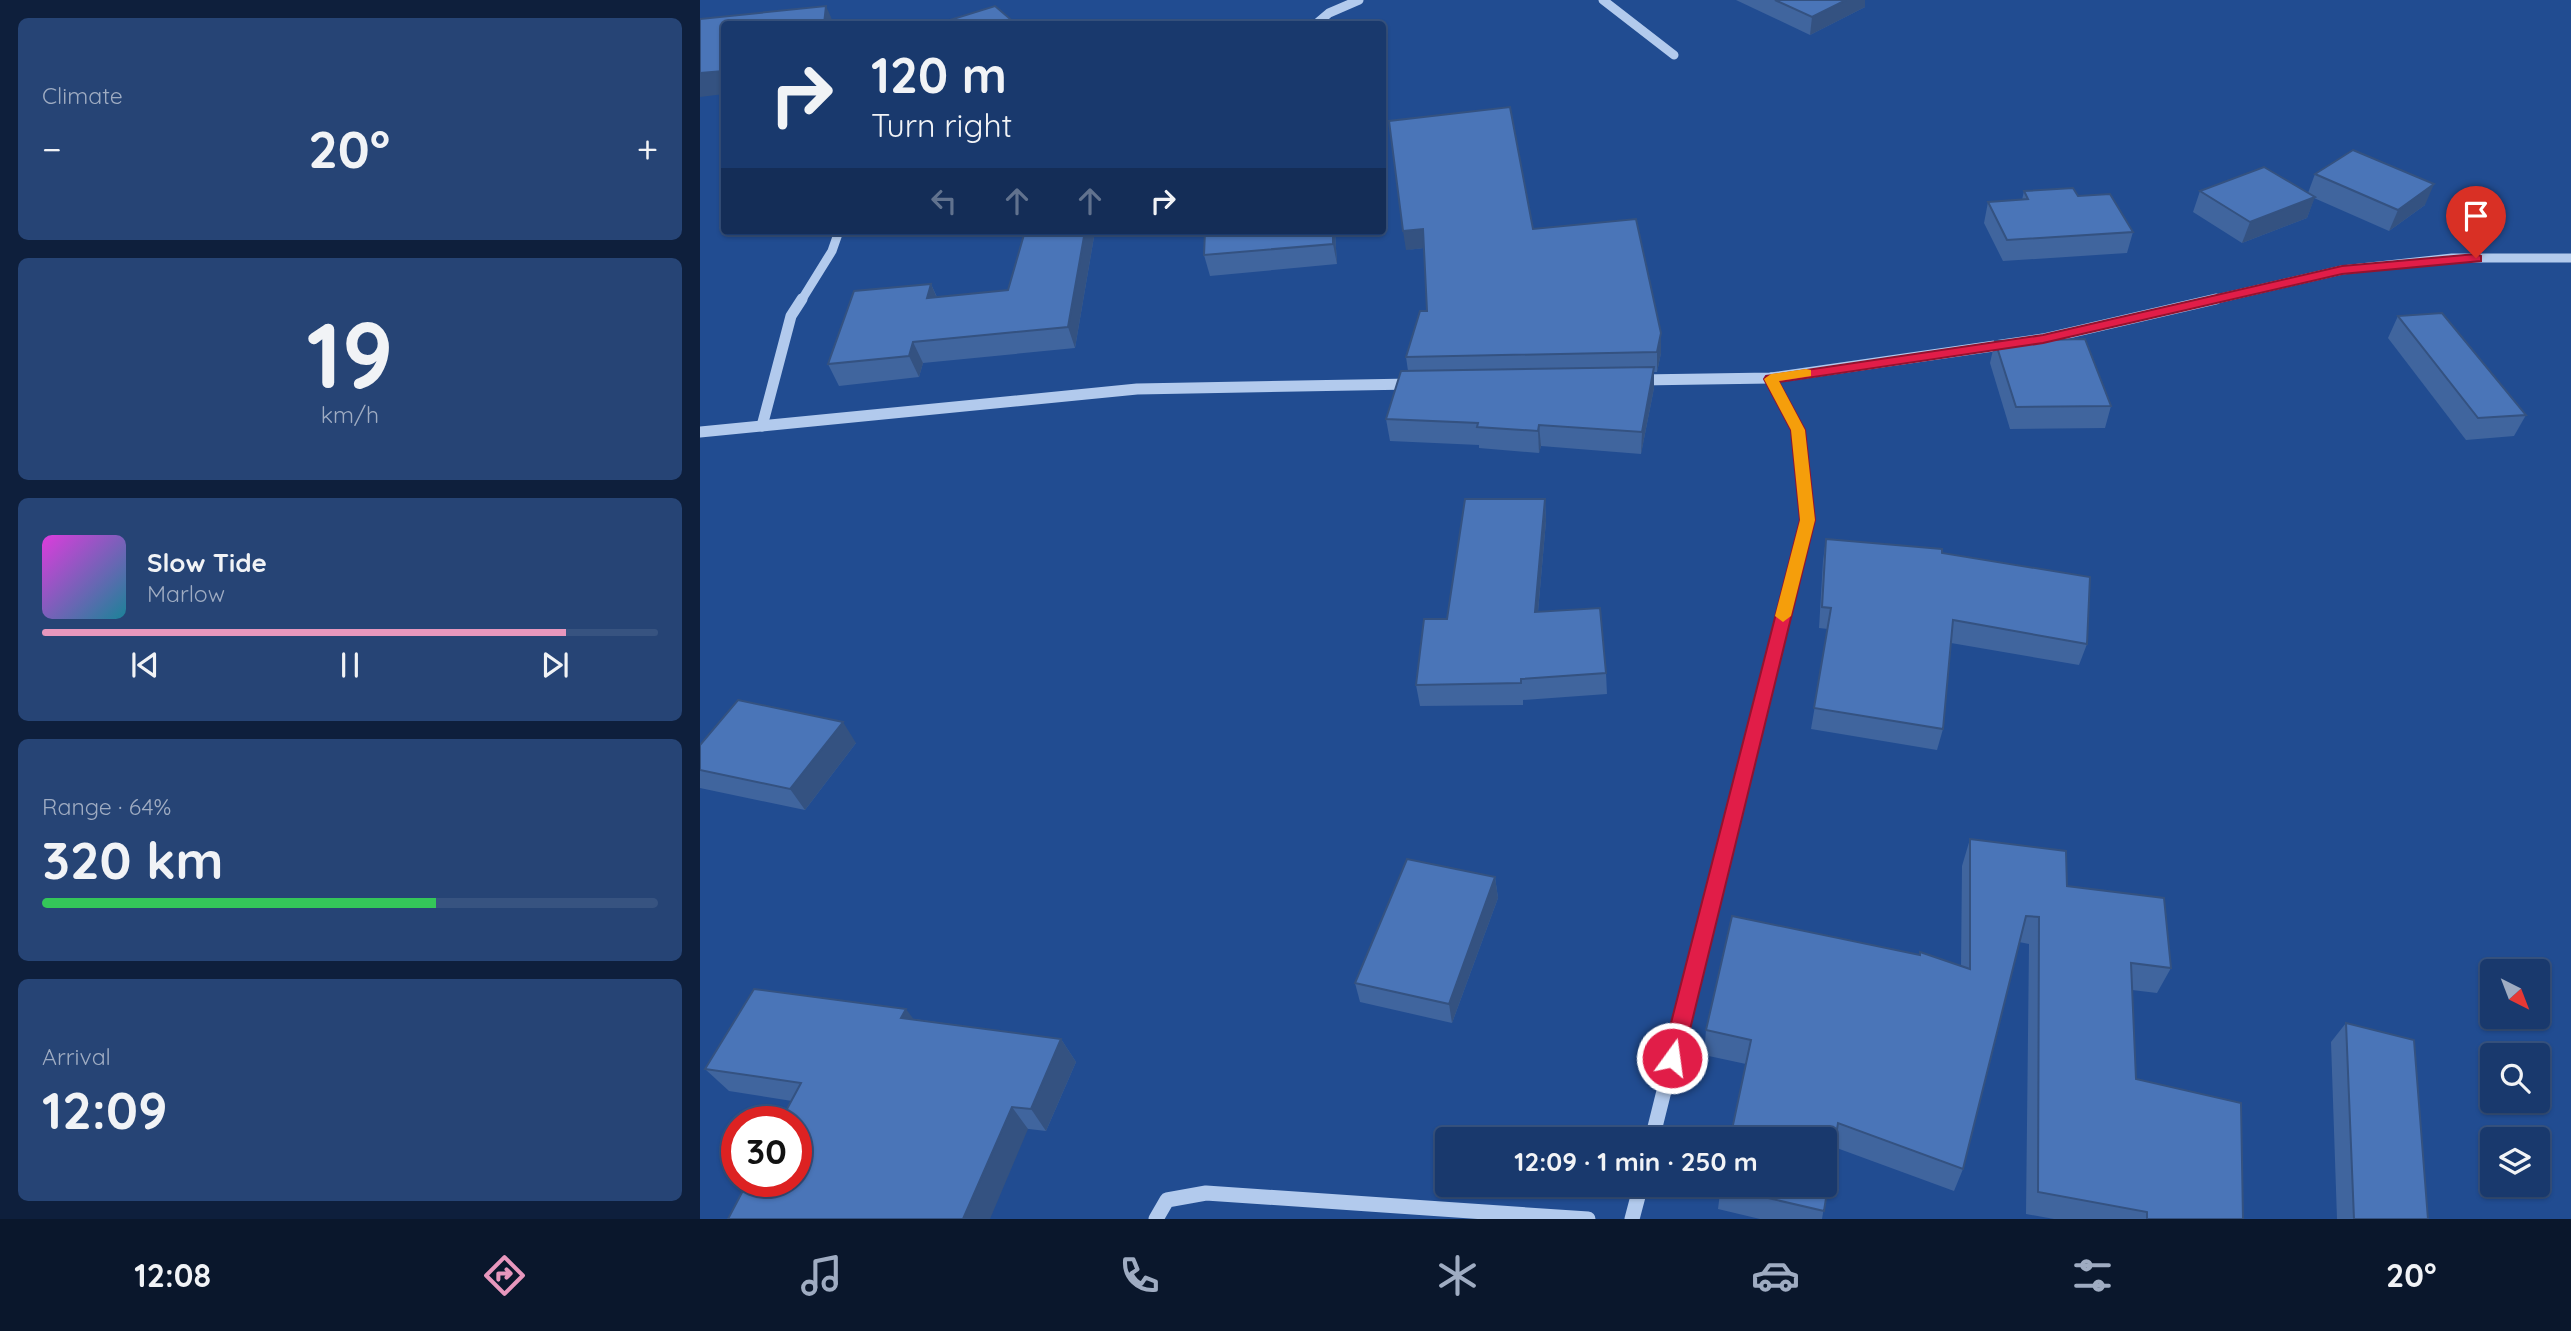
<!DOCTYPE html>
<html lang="en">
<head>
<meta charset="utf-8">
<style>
  body { margin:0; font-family:Quicksand,sans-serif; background:#264475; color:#f1f3f6; height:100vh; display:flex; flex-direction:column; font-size:26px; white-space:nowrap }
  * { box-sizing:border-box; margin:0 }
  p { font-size:23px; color:#9facc2 }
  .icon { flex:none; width:38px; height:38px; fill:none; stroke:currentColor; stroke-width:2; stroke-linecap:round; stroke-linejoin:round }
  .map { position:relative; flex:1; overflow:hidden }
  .details { display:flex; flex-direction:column; gap:18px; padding:18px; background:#0e1f3c; width:700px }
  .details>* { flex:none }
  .banner { position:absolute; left:21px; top:21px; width:665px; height:214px; border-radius:7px; box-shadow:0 2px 5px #0004,0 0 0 2px #375380; background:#19396d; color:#f1f3f6; overflow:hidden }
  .needle { width:46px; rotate:138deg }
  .controls { position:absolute; left:1780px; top:959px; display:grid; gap:14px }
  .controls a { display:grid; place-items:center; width:70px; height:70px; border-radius:7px; background:#19396d; box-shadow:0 2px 5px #0004,0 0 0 2px #375380; font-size:35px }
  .speed { position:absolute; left:21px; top:1106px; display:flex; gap:14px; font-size:35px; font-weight:700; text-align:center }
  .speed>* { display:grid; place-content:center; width:91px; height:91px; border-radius:50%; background:#19396d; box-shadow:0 2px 5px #0004,0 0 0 2px #375380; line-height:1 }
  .speed .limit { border:10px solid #d22; background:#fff; color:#111 }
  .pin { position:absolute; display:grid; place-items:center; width:60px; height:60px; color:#fff; margin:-72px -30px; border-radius:50% 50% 50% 0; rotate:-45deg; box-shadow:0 0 7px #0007 }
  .pin .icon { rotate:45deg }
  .me { position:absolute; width:77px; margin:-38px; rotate:14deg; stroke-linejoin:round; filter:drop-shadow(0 0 5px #0008) }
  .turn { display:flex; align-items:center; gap:24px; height:147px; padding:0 35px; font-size:32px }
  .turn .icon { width:91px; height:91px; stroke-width:2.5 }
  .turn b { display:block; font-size:49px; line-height:60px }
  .lanes { display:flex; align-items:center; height:66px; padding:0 35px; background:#0003; justify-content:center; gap:35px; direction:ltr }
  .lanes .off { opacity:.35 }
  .big { font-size:52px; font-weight:800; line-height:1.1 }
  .details .card { flex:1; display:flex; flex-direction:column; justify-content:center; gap:10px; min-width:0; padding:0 24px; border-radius:10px; background:#264475 }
  .details .dial { align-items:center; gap:0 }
  .dial b { font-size:91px; line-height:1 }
  .song { display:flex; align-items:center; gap:21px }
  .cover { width:84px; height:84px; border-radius:10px; background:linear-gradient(135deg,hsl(300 70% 55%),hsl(190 70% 35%)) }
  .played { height:7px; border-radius:4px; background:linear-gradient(90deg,#e797bd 85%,#375380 85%) }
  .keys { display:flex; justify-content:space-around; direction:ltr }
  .heat { display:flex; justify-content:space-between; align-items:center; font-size:38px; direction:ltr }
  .charge { height:10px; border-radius:5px; background:linear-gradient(90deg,#34c759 64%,#375380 0) }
  .trip { position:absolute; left:735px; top:1127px; width:402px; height:70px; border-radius:7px; background:#19396d; box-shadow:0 2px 5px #0004,0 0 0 2px #375380; font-weight:800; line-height:70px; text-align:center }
  .tab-bar { display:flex; height:112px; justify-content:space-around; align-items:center; background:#0a172c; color:#9facc2 }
  .tab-bar .icon { width:49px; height:49px }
  .tab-bar .on { color:#e797bd }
  .tab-bar b { font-size:32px; color:#f1f3f6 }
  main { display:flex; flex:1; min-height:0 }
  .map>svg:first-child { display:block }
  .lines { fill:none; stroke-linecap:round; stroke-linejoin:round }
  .minor-far2 { stroke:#b2caed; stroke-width:9 }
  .minor-far1 { stroke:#b2caed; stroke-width:11 }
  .minor { stroke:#b2caed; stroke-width:15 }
  .wall { fill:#40659e }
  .shaded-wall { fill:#345281 }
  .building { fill:#4a75b8; stroke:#345281; stroke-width:2 }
  .route { fill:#e11d48; stroke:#92132f; stroke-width:2 }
  .slow { fill:#f59e0b }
</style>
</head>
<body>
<main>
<section class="details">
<div class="card"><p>Climate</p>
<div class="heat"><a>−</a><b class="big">20°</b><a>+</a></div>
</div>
<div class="card dial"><b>19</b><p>km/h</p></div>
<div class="card">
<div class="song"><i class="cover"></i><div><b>Slow Tide</b><p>Marlow</p></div></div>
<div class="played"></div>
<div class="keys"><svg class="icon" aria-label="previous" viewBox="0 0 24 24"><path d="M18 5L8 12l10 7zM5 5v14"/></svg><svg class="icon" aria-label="pause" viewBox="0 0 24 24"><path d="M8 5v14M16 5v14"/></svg><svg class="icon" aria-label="next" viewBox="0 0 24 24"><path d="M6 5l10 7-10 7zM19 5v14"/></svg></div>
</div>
<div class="card"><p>Range · 64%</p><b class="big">320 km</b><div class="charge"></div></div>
<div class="card"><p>Arrival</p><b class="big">12:09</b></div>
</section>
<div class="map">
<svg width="1871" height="1219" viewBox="0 0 1871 1219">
  <rect width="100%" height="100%" fill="#214c91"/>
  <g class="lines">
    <g class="minor-far2">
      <path d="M 903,0 L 974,55"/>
      <path d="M 616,24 L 629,13 L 659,0"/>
      <path d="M 101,301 L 132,251 L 139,231"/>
      <path d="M 1508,301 L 1642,270 L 1752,258 L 1871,258"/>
    </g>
    <g class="minor-far1">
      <path d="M 940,380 L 1071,378 L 1343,339 L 1516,299"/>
      <path d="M 62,426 L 91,316 L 102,299"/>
      <path d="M 0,432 L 437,389 L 712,384"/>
      <path d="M 1063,697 L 1107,520 L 1098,430 L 1071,378"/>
    </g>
    <g class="minor">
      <path d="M 952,1139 L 1063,695"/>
      <path d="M 456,1219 L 467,1200 L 506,1193 L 888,1219"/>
      <path d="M 932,1219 L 941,1185"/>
    </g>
  </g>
  <g class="wall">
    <path d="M 1036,0 L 1165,0 L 1165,7 L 1110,35 Z"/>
    <path d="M 1615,174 L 1725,205 L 1689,231 L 1614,198 L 1607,218 L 1542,243 L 1493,212 L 1500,191 L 1608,193 Z"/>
    <path d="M 1324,191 L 1378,196 L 1433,232 L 1427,253 L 1303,261 L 1284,223 L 1288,202 L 1322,200 Z"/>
    <path d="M 833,229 L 961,333 L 961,353 L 957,372 L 954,372 L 954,388 L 941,454 L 841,446 L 839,453 L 779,448 L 779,445 L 690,441 L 686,419 L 708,371 L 706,357 L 727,311 L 724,248 L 706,250 Z"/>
    <path d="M 325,231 L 395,231 L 375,348 L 223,363 L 219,377 L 139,386 L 128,364 L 231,284 L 237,297 L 308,290 Z"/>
    <path d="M 505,231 L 635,231 L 637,264 L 510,276 L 504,255 Z"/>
    <path d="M 1698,316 L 1826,415 L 1814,436 L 1766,440 L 1688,338 Z"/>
    <path d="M 1295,341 L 1411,406 L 1405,428 L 1310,429 L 1290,363 Z"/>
    <path d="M 845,499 L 846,521 L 838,612 L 906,673 L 907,694 L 823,700 L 823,705 L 720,706 L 716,685 L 747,619 Z"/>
    <path d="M 1126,539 L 1242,553 L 1387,644 L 1379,665 L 1251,643 L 1243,729 L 1237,750 L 1111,729 L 1128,629 L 1119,628 L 1123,561 Z"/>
    <path d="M 156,743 L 105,810 L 0,788 L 0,745 Z"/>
    <path d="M 1270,839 L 1367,886 L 1471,968 L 1457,993 L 1432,990 L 1436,1079 L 1543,1219 L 1354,1219 L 1326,1214 L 1329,944 L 1319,942 L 1263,1169 L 1254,1191 L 1134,1147 L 1122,1219 L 1060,1219 L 1018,1209 L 1021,1185 L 1046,1064 L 1004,1055 L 1006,1030 L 1261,966 L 1262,866 Z"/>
    <path d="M 795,877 L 798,898 L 752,1023 L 660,1002 L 655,983 Z"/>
    <path d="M 214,1019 L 361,1039 L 376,1062 L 346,1131 L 92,1101 L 29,1091 L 5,1069 Z"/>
    <path d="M 1646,1023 L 1728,1219 L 1637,1219 L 1631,1042 Z"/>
  </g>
  <g class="shaded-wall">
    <path d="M 1146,0 L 1165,0 L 1165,7 L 1110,35 L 1112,17 Z"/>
    <path d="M 126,6 L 134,24 L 124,24 Z"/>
    <path d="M 24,71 L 24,94 L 0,97 L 0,73 Z"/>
    <path d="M 1734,184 L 1725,205 L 1689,231 L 1698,210 Z"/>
    <path d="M 1615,197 L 1607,218 L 1542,243 L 1550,222 Z"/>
    <path d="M 723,229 L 725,248 L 706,250 L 703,231 Z"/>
    <path d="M 385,231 L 395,231 L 375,348 L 368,327 Z"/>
    <path d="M 633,231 L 635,231 L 637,264 L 633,244 Z"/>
    <path d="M 231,284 L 240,305 L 227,298 Z"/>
    <path d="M 961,333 L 961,353 L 957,372 L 957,352 Z"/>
    <path d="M 213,342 L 223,363 L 219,377 L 209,356 Z"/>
    <path d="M 954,367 L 954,388 L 941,454 L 942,432 Z"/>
    <path d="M 839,425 L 841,446 L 839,453 L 838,431 Z"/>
    <path d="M 845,499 L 846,521 L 836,634 L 835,612 Z"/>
    <path d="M 143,722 L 156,743 L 105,810 L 90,789 Z"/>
    <path d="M 795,877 L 798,898 L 752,1023 L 749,1004 Z"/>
    <path d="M 206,1009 L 224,1033 L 201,1018 Z"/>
    <path d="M 361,1039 L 376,1062 L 346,1131 L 331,1109 Z"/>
    <path d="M 312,1107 L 328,1129 L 290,1219 L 263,1219 Z"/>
  </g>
  <g class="building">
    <path d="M 1075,0 L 1146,0 L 1112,17 Z"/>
    <path d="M 126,6 L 124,24 L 24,24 L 24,71 L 0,73 L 0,19 Z"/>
    <path d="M 295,6 L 316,24 L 237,24 Z"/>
    <path d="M 810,107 L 833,229 L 936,219 L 961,333 L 957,352 L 706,357 L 720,311 L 727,311 L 723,229 L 703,231 L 689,121 Z"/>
    <path d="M 1653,150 L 1734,184 L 1698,210 L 1615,174 Z"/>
    <path d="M 1564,167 L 1615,197 L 1550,222 L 1500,191 Z"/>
    <path d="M 1373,188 L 1378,196 L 1410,194 L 1433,232 L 1307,240 L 1288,202 L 1328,199 L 1324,191 Z"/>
    <path d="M 325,231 L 385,231 L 368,327 L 213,342 L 209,356 L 128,364 L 154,291 L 231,284 L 227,298 L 308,290 Z"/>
    <path d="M 505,231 L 633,231 L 633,244 L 504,255 Z"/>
    <path d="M 1742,313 L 1826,415 L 1778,418 L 1698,316 Z"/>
    <path d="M 1385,339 L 1411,406 L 1316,407 L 1295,341 Z"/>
    <path d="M 954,367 L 942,432 L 839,425 L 838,431 L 777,427 L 778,423 L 686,419 L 701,371 Z"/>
    <path d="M 765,499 L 845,499 L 835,612 L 900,608 L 906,673 L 821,679 L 821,683 L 716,685 L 724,619 L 747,619 Z"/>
    <path d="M 1126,539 L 1242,549 L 1242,553 L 1390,577 L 1387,644 L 1253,620 L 1243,729 L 1114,708 L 1131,608 L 1122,607 Z"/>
    <path d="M 38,700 L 143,722 L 90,789 L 0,770 L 0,745 Z"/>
    <path d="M 1270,839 L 1366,851 L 1367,886 L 1464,898 L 1471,968 L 1431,963 L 1436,1079 L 1541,1103 L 1543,1219 L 1447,1219 L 1447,1212 L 1338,1192 L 1339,917 L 1326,916 L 1263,1169 L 1138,1123 L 1124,1211 L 1020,1187 L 1021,1185 L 1125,1185 L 1125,1139 L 1030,1139 L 1051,1040 L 1006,1030 L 1032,916 L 1220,955 L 1220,952 L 1270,969 Z"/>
    <path d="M 707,859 L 795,877 L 749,1004 L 655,983 Z"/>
    <path d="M 54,989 L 206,1009 L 201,1018 L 361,1039 L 331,1109 L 312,1107 L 263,1219 L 28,1219 L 48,1181 L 96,1181 L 96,1122 L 80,1122 L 101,1083 L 5,1069 Z"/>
    <path d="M 1646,1023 L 1714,1040 L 1728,1219 L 1654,1219 Z"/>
  </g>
  <path class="route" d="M 1776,254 L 1781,256 L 1781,261 L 1642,274 L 1343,343 L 1079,382 L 1105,430 L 1115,520 L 983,1058 L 980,1065 L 972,1068 L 965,1065 L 962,1058 L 1100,520 L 1091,430 L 1064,379 L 1066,376 L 1343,335 L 1642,266 Z"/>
  <path class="slow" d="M 1106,369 L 1111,370 L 1111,376 L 1079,381 L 1105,430 L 1115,520 L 1091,616 L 1083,622 L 1075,616 L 1100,520 L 1091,430 L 1064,379 L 1071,374 Z"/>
</svg>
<div class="controls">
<a><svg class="needle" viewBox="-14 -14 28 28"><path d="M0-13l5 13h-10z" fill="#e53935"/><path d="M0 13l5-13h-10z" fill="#9facc2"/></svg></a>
<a><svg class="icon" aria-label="search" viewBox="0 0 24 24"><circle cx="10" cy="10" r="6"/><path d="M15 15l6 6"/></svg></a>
<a><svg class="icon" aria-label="layers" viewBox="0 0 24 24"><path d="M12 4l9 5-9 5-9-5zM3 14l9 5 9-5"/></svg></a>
</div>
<div class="speed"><div class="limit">30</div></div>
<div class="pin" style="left:1776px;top:258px;background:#d93025"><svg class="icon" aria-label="arrive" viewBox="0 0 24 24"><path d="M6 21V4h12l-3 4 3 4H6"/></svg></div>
<svg class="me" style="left:972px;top:1058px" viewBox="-20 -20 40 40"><circle r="17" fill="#e11d48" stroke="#fff" stroke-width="3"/><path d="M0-11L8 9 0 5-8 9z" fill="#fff"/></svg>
<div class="trip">12:09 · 1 min · 250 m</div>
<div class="banner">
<div class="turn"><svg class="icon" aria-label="right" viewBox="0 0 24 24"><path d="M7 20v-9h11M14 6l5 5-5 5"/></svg><div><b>120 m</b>Turn right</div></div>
<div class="lanes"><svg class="icon off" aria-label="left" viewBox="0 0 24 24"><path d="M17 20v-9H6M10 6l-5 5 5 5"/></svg><svg class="icon off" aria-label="ahead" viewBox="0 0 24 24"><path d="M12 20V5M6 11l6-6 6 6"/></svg><svg class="icon off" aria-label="ahead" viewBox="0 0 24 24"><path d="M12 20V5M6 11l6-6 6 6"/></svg><svg class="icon" aria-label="right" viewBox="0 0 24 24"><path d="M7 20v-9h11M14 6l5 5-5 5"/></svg></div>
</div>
</div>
</main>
<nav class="tab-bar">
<b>12:08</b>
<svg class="icon on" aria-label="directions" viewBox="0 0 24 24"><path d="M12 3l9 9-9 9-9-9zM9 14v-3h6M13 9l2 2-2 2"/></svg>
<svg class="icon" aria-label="music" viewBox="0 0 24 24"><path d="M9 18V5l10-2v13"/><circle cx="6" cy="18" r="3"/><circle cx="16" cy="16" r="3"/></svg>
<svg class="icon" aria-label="phone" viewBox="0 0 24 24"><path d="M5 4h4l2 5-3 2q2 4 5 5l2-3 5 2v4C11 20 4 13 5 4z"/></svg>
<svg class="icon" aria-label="climate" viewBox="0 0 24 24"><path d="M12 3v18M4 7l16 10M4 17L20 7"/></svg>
<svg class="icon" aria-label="car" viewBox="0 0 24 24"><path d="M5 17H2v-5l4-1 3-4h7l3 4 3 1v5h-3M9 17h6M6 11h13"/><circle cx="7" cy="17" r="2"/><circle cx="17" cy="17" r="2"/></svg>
<svg class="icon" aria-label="filters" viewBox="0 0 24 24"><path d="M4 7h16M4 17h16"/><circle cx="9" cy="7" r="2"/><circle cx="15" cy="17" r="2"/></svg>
<b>20°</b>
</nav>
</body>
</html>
